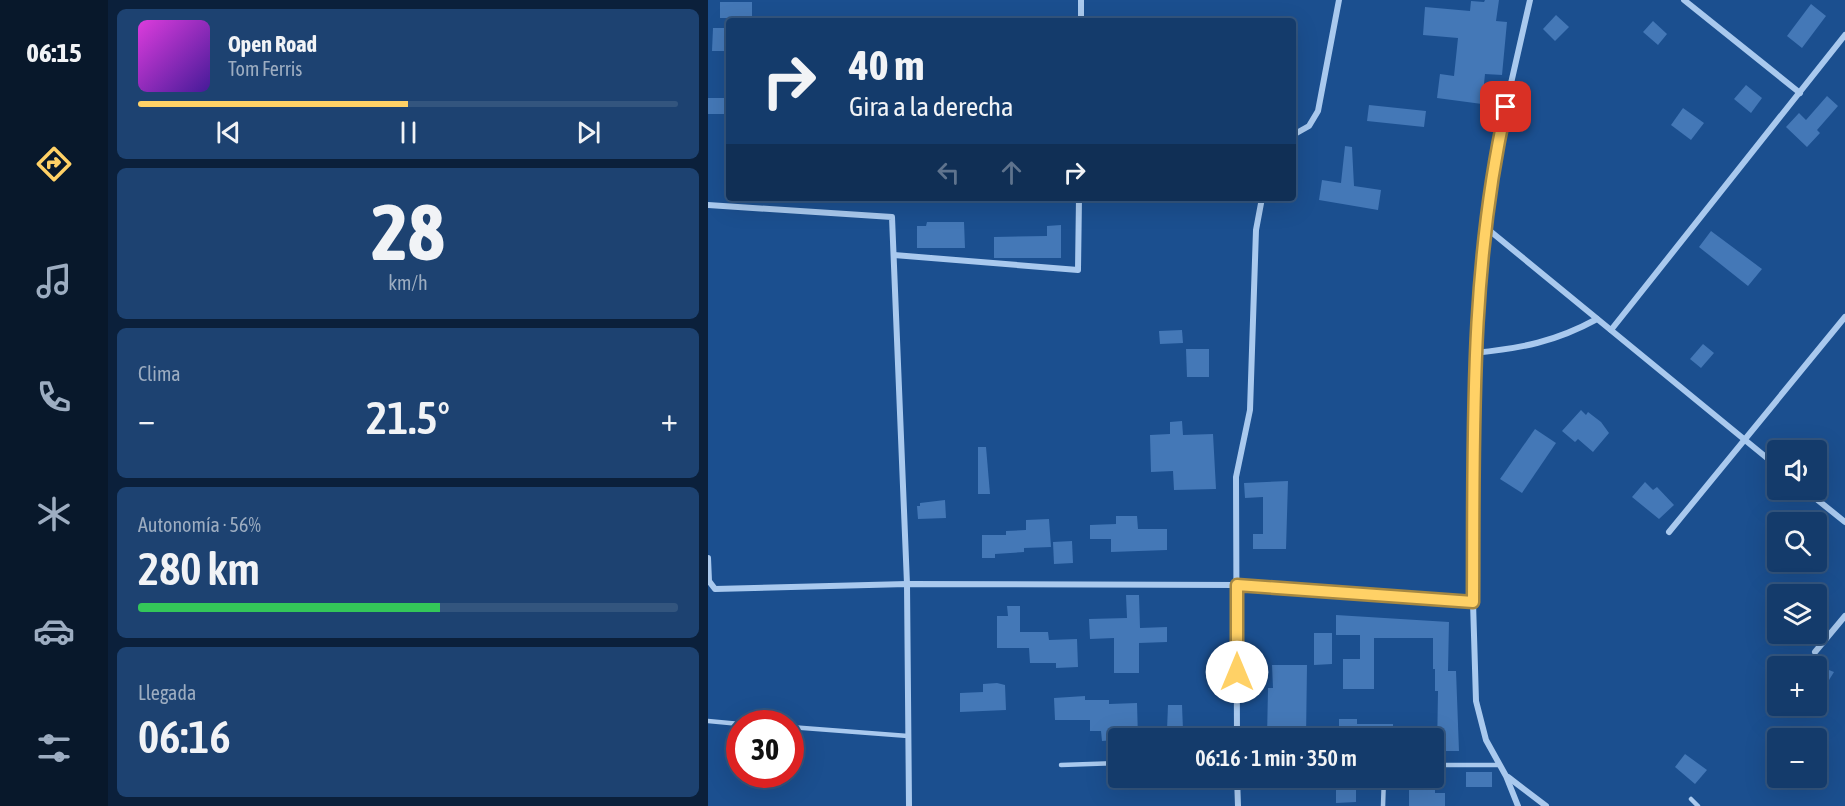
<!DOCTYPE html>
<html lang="es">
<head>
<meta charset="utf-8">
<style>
  body { margin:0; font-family:"Asap Condensed",sans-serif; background:#1d4271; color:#f1f3f6; height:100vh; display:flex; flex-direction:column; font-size:22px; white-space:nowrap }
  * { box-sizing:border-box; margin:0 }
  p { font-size:20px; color:#9dadc1 }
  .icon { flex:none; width:33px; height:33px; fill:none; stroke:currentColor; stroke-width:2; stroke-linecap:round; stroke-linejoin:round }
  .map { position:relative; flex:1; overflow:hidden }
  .panel { display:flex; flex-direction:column; gap:9px; padding:9px; background:#0b203b; width:600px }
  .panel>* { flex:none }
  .top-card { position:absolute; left:18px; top:18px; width:570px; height:183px; border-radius:6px; box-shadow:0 6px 24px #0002,0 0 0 2px #33557e; background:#143b6b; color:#f1f3f6; overflow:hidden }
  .buttons { position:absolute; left:1059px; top:440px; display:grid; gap:12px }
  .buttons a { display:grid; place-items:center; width:60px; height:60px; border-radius:6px; background:#143b6b; box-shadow:0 6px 24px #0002,0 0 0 2px #33557e; font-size:30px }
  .speed { position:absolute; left:18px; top:710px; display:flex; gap:12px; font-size:30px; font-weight:700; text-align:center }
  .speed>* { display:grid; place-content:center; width:78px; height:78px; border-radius:50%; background:#143b6b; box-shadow:0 6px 24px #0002,0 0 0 2px #33557e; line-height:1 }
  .speed .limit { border:9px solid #d22; background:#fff; color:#111 }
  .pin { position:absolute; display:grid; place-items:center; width:51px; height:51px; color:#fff; margin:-26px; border-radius:12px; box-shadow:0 3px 9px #0006 }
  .me { position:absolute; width:66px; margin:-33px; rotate:0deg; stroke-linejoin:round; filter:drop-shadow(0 0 4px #0008) }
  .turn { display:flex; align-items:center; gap:21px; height:126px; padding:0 24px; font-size:27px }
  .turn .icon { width:78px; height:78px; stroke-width:2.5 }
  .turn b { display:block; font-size:42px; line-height:51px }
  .lanes { display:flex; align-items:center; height:57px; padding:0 24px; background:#0003; justify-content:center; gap:30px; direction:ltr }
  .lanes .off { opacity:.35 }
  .big { font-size:45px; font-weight:600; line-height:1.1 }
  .panel .widget { flex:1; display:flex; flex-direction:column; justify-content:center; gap:9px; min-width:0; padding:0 21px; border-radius:9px; background:#1d4271 }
  .panel .dial { align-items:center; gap:0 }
  .dial b { font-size:78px; line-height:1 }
  .song { display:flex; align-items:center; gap:18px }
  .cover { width:72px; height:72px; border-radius:9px; background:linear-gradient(135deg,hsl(300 70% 55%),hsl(260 70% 35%)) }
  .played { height:6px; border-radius:3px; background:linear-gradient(90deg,#ffd166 50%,#33557e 50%) }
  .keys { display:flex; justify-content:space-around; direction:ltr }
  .heat { display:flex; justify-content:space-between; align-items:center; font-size:33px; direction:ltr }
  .charge { height:9px; border-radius:4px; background:linear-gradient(90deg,#34c759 56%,#33557e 0) }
  .trip { position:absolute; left:400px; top:728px; width:336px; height:60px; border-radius:6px; background:#143b6b; box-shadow:0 6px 24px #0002,0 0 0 2px #33557e; font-weight:600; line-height:60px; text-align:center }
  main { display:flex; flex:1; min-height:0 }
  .tab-bar { display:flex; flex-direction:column; width:108px; justify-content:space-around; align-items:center; background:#08182b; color:#9dadc1 }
  .tab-bar .icon { width:42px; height:42px }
  .tab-bar .on { color:#ffd166 }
  .tab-bar b { font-size:27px; color:#f1f3f6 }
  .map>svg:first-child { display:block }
  .building { fill:#4478b7 }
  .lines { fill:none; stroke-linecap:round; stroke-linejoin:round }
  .lane { stroke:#a9c9ee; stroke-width:4.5 }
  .street { stroke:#a9c9ee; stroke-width:6 }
  .route-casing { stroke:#a68842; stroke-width:15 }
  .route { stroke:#ffd166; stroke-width:10 }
</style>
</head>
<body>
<main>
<nav class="tab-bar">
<b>06:15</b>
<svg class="icon on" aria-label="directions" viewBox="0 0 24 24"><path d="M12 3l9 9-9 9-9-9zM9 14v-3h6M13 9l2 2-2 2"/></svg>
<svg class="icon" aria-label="music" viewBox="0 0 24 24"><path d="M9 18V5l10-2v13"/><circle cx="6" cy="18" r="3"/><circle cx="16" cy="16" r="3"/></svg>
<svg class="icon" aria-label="phone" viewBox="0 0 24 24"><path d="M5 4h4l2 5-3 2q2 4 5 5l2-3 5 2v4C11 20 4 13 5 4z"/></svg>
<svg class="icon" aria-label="climate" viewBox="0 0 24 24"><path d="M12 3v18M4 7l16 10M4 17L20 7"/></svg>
<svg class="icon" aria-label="car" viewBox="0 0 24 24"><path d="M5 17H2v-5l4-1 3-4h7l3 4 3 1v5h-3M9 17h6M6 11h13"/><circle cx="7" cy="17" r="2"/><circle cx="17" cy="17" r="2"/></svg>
<svg class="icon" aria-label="filters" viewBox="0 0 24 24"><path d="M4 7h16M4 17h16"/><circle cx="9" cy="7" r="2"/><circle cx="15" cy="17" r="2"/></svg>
</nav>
<section class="panel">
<div class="widget">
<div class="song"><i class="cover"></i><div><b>Open Road</b><p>Tom Ferris</p></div></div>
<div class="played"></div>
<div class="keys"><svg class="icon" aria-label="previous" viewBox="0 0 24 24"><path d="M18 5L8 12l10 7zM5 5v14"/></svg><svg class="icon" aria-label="pause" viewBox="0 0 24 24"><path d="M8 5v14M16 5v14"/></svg><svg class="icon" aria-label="next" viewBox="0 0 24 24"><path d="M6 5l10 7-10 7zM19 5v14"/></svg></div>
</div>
<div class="widget dial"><b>28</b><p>km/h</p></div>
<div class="widget"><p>Clima</p>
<div class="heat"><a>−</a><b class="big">21.5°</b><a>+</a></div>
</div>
<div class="widget"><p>Autonomía · 56%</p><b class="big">280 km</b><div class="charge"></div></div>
<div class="widget"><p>Llegada</p><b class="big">06:16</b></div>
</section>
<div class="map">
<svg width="1137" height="806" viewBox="0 0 1137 806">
  <rect width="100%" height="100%" fill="#1b4f8f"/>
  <g class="building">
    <path d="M 777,0 L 791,0 L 788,21 L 799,22 L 794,75 L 777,74 L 774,104 L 729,98 L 732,74 L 746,76 L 750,38 L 715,35 L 717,7 L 762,11 L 763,1 L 776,2 Z"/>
    <rect x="12" y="2" width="32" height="16"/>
    <path d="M 1103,4 L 1118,16 L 1094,48 L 1079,36 Z"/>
    <path d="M 848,15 L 861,27 L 847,41 L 835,29 Z"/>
    <path d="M 945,21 L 959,34 L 950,45 L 935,32 Z"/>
    <path d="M 5,28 L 21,28 L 21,51 L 4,51 Z"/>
    <path d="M 1038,85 L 1054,98 L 1043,113 L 1026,99 Z"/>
    <path d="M 1119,96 L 1130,106 L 1109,130 L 1112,133 L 1099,147 L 1078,127 L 1091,113 L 1098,120 Z"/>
    <rect x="0" y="98" width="21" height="16"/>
    <path d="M 661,105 L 718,111 L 716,127 L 659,121 Z"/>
    <path d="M 975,108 L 996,123 L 983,140 L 963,125 Z"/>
    <path d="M 637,146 L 644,147 L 646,186 L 673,190 L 670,210 L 611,200 L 614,180 L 633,183 Z"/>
    <path d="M 219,222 L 256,222 L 257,248 L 209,248 L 209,226 L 218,226 Z"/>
    <path d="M 353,225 L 353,258 L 286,258 L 286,237 L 339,236 L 339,226 Z"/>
    <path d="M 1003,231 L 1054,269 L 1040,286 L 991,247 Z"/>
    <path d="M 474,330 L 475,343 L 452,344 L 451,331 Z"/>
    <path d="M 995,344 L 1006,353 L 993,368 L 982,359 Z"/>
    <path d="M 478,349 L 501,349 L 501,377 L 479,377 Z"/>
    <path d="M 873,410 L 878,415 L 880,412 L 893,422 L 901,433 L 885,452 L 870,439 L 867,442 L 854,431 Z"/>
    <path d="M 474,421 L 475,435 L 505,434 L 508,489 L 466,490 L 465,471 L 443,472 L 442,435 L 462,434 L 462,422 Z"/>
    <path d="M 827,429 L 848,443 L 814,493 L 792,479 Z"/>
    <path d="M 270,447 L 278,447 L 282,494 L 270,494 Z"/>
    <path d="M 580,481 L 578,549 L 545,549 L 545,534 L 555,534 L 555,497 L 537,498 L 536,483 Z"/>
    <path d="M 937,482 L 945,490 L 949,487 L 966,505 L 951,519 L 924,497 Z"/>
    <path d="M 237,500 L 238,518 L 210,519 L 209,506 L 212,506 L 212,503 Z"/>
    <path d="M 408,516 L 429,516 L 430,529 L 459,529 L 459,550 L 403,552 L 403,539 L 382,539 L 382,525 L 408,524 Z"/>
    <path d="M 341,519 L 343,547 L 316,548 L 316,552 L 287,554 L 287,558 L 274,558 L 274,535 L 298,535 L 298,531 L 318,530 L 318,520 Z"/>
    <path d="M 364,541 L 365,563 L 346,564 L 345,542 Z"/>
    <path d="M 418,595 L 431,595 L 432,628 L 459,627 L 459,642 L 431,643 L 431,673 L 406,673 L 406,638 L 382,639 L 381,619 L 419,618 Z"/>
    <path d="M 299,606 L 312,606 L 312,632 L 340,632 L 341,640 L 369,639 L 370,667 L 348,668 L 348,663 L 322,663 L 321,648 L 289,648 L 289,616 L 300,616 Z"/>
    <path d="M 628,615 L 741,622 L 740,671 L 748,671 L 751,751 L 729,751 L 730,691 L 727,691 L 727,669 L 725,669 L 725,638 L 666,638 L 666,689 L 635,689 L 635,659 L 652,659 L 652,635 L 628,635 Z"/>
    <path d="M 606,633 L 624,633 L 624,664 L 606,665 Z"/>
    <path d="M 564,665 L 599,665 L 598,738 L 559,738 L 560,688 L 565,688 Z"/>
    <path d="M 1108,665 L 1126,672 L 1108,701 Z"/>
    <path d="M 289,683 L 297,685 L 298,710 L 252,712 L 252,693 L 275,692 L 275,684 Z"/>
    <path d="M 377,696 L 377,700 L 401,700 L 401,704 L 429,703 L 430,738 L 394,741 L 393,731 L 382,731 L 382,720 L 347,720 L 346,698 Z"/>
    <path d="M 460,705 L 474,705 L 475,730 L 459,730 Z"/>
    <path d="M 631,719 L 649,719 L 649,724 L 685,724 L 685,738 L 631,738 Z"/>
    <path d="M 977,754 L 999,770 L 987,784 L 967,767 Z"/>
    <rect x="758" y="772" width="26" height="15"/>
    <path d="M 628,784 L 648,784 L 648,802 L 628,803 Z"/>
    <path d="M 701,789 L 727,789 L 727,793 L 737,793 L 737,806 L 701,806 Z"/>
  </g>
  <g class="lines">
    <g class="lane">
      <path d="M 0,721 L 32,724"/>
      <path d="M 82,727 L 200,736"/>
      <path d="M 353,765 L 411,763"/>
      <path d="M 726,765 L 792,765"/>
      <path d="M 983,799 L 990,806"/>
      <path d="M 675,806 L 676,777"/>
    </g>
    <g class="street">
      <path d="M 976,0 L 1092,93"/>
      <path d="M 373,21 L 373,0"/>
      <path d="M 585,135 L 601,126 L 610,111 L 631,0"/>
      <path d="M 0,205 L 184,217 L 199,584 L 201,806"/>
      <path d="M 776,226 L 1070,467"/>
      <path d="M 186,255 L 370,270 L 371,198"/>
      <path d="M 903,330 L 1137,35"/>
      <path d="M 766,353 C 814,348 847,342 889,319"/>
      <path d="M 1096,489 L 1137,522"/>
      <path d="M 961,532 L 1137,317"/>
      <path d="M 0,558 L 1,581 L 7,589 L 199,584 L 529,585 L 765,602"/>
      <path d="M 1107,652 L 1137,616"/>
      <path d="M 529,738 L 528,477 L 542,410 L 548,230 L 554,198"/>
      <path d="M 529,777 L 530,806"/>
      <path d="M 800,777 L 838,806"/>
      <path d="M 810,806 L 798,776 L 778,740 L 768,701 L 765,602 L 766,353 L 772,261 L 783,171 L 822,0"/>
    </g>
  </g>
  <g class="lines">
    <defs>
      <path id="route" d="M 529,672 L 529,585 L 765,602 C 766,434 761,271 798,107"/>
    </defs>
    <use href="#route" class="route-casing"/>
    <use href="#route" class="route"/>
  </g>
</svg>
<div class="buttons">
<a><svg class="icon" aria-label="sound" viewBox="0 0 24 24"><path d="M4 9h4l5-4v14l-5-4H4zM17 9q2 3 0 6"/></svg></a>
<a><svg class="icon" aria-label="search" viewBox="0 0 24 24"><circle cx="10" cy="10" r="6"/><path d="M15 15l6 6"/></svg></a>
<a><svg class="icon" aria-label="layers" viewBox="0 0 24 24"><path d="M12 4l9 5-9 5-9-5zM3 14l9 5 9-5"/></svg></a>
<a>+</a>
<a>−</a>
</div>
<div class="speed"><div class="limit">30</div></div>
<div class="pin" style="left:798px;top:107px;background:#d93025"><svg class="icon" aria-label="arrive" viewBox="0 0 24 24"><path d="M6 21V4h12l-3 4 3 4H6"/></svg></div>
<svg class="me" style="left:529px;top:672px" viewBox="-20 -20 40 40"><circle r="19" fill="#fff"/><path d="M0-13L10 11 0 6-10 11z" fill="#ffd166"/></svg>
<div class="trip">06:16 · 1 min · 350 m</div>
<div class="top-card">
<div class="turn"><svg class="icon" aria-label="right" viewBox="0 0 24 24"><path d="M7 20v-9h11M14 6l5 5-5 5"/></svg><div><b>40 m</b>Gira a la derecha</div></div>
<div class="lanes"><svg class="icon off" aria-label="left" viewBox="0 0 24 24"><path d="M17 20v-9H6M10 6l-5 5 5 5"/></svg><svg class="icon off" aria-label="ahead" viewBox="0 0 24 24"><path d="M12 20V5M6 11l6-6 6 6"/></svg><svg class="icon" aria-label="right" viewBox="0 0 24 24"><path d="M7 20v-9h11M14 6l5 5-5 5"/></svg></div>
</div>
</div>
</main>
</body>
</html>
